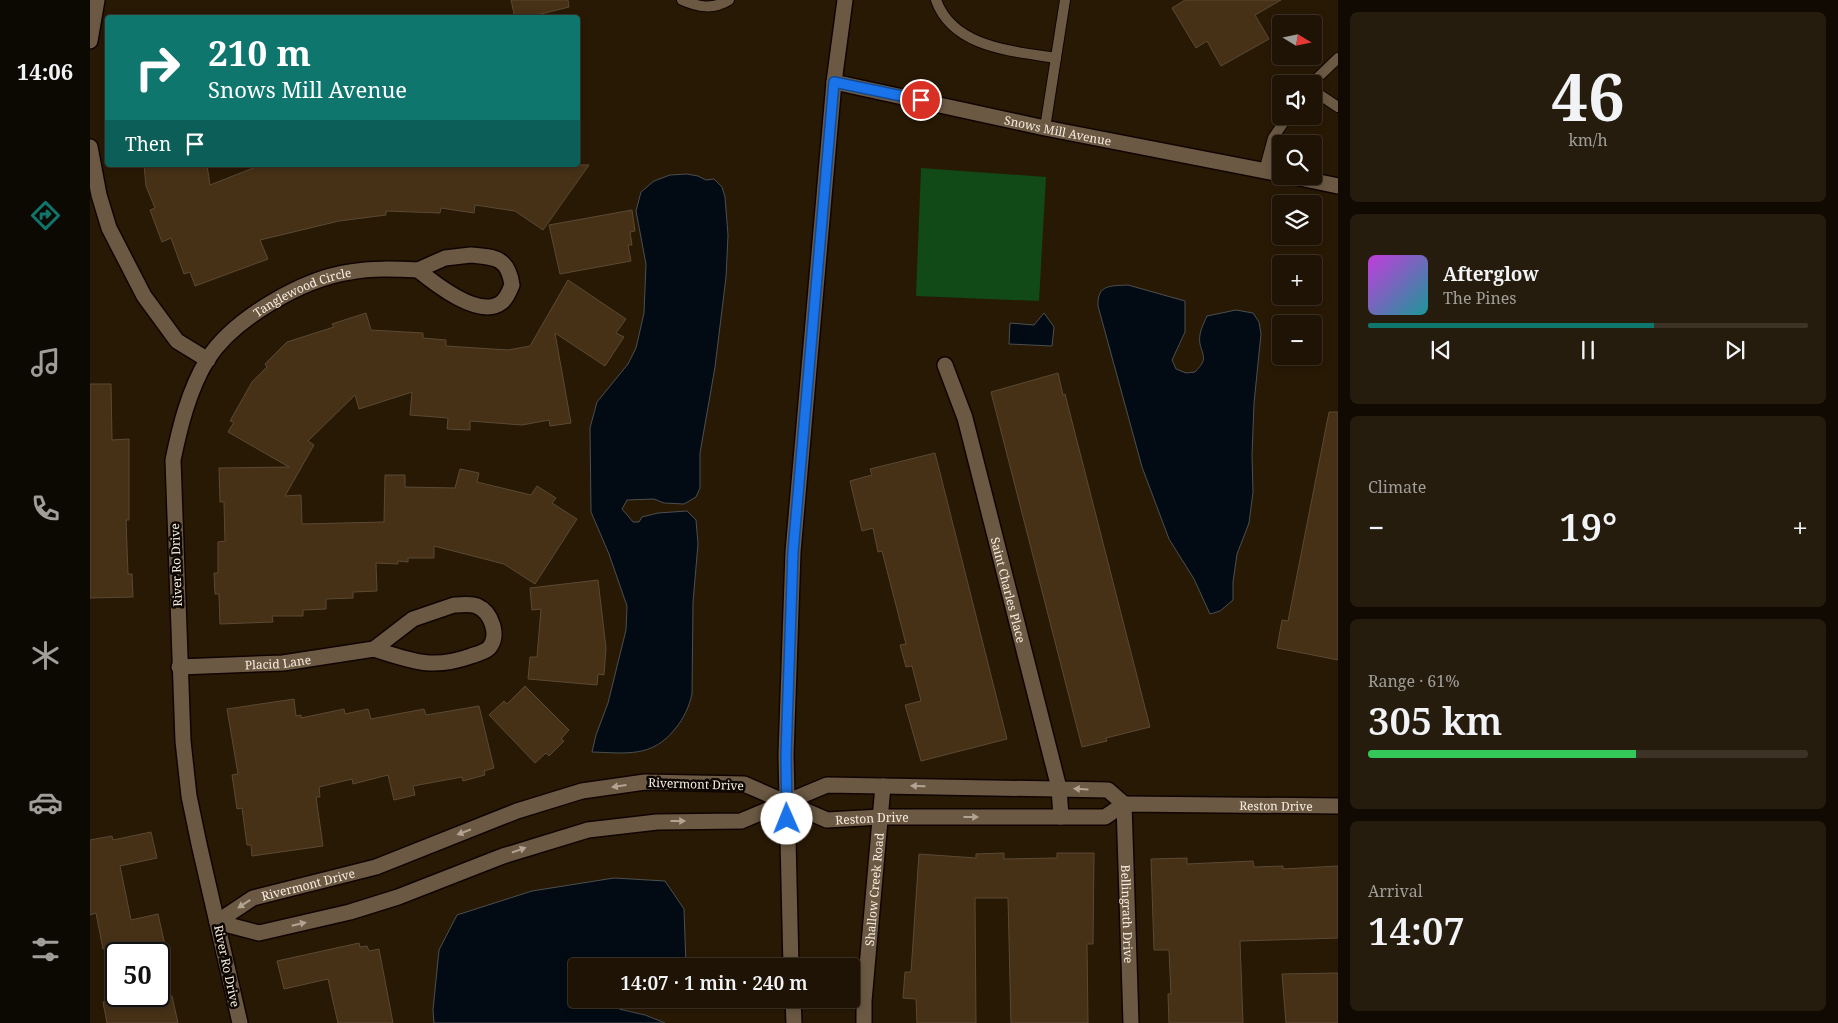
<!DOCTYPE html>
<html lang="en">
<head>
<meta charset="utf-8">
<style>
  body { margin:0; font-family:"Noto Serif",serif; background:#261c0e; color:#f1f3f6; height:100vh; display:flex; flex-direction:column; font-size:19px; white-space:nowrap }
  * { box-sizing:border-box; margin:0 }
  p { font-size:16px; color:#a19e9a }
  .icon { flex:none; width:28px; height:28px; fill:none; stroke:currentColor; stroke-width:2; stroke-linecap:round; stroke-linejoin:round }
  .map { position:relative; flex:1; overflow:hidden }
  .sheet { display:flex; flex-direction:column; gap:12px; padding:12px; background:#100a02; width:500px }
  .sheet>* { flex:none }
  .top-card { position:absolute; left:15px; top:15px; width:475px; height:152px; border-radius:5px; box-shadow:0 2px 8px #0003,0 0 0 1px #3c3226; background:#0f766e; color:#fff; overflow:hidden }
  .needle { width:32px; rotate:100deg }
  .buttons { position:absolute; left:1182px; top:15px; display:grid; gap:10px }
  .buttons a { display:grid; place-items:center; width:50px; height:50px; border-radius:5px; background:#1e1304; box-shadow:0 2px 8px #0003,0 0 0 1px #3c3226; font-size:25px }
  .speed { position:absolute; left:15px; top:942px; display:flex; gap:10px; font-size:25px; font-weight:700; text-align:center }
  .speed>* { display:grid; place-content:center; width:65px; height:65px; border-radius:50%; background:#1e1304; box-shadow:0 2px 8px #0003,0 0 0 1px #3c3226; line-height:1 }
  .speed .limit { border:2px solid #111; border-radius:8px; background:#fff; color:#111 }
  .pin { position:absolute; display:grid; place-items:center; width:42px; height:42px; color:#fff; margin:-21px; border:2px solid #fff; border-radius:50%; box-shadow:0 1px 5px #0007 }
  .me { position:absolute; width:55px; margin:-28px; rotate:359deg; stroke-linejoin:round; filter:drop-shadow(0 0 4px #0008) }
  .turn { display:flex; align-items:center; gap:18px; height:105px; padding:0 20px; font-size:22px }
  .turn .icon { width:65px; height:65px; stroke-width:2.5 }
  .turn b { display:block; font-size:35px; line-height:42px }
  .then { display:flex; align-items:center; height:48px; padding:0 20px; background:#0003; gap:10px; font-size:19px }
  .big { font-size:38px; font-weight:600; line-height:1.1 }
  .sheet .widget { flex:1; display:flex; flex-direction:column; justify-content:center; gap:8px; min-width:0; padding:0 18px; border-radius:8px; background:#261c0e }
  .sheet .dial { align-items:center; gap:0 }
  .dial b { font-size:65px; line-height:1 }
  .song { display:flex; align-items:center; gap:15px }
  .cover { width:60px; height:60px; border-radius:8px; background:linear-gradient(135deg,hsl(290 70% 55%),hsl(180 70% 35%)) }
  .played { height:5px; border-radius:2px; background:linear-gradient(90deg,#0f766e 65%,#3c3226 65%) }
  .keys { display:flex; justify-content:space-around; direction:ltr }
  .heat { display:flex; justify-content:space-between; align-items:center; font-size:28px; direction:ltr }
  .charge { height:8px; border-radius:4px; background:linear-gradient(90deg,#34c759 61%,#3c3226 0) }
  .trip { position:absolute; left:478px; top:958px; width:292px; height:50px; border-radius:5px; background:#1e1304; box-shadow:0 2px 8px #0003,0 0 0 1px #3c3226; font-weight:600; line-height:50px; text-align:center }
  main { display:flex; flex:1; min-height:0 }
  .tab-bar { display:flex; flex-direction:column; width:90px; justify-content:space-around; align-items:center; background:#0c0802; color:#a19e9a }
  .tab-bar .icon { width:35px; height:35px }
  .tab-bar .active { color:#0f766e }
  .tab-bar b { font-size:22px; color:#f1f3f6 }
  .map>svg:first-child { display:block }
  .green { fill:#114917 }
  .water { fill:#020b13; stroke:#4c4f50 }
  .building { fill:#463117; stroke:#5b4933 }
  .lines { fill:none; stroke-linecap:round; stroke-linejoin:round }
  .lane-casing { stroke:#100400; stroke-width:12 }
  .street-casing { stroke:#100400; stroke-width:18 }
  .secondary-casing { stroke:#100400; stroke-width:18 }
  .lane { stroke:#6b5943; stroke-width:10 }
  .street { stroke:#6b5943; stroke-width:15 }
  .secondary { stroke:#6b5943; stroke-width:15 }
  .oneway { fill:#b2a392 }
  .route-casing { stroke:#114b97; stroke-width:12 }
  .route { stroke:#1a73e8; stroke-width:9 }
  .labels { text-anchor:middle; dominant-baseline:central; stroke-width:5; stroke-linejoin:round; paint-order:stroke }
  .street-label { font-size:12px; fill:#f8ede0; stroke:#0c0601 }
</style>
</head>
<body>
<main>
<nav class="tab-bar">
<b>14:06</b>
<svg class="icon active" aria-label="directions" viewBox="0 0 24 24"><path d="M12 3l9 9-9 9-9-9zM9 14v-3h6M13 9l2 2-2 2"/></svg>
<svg class="icon" aria-label="music" viewBox="0 0 24 24"><path d="M9 18V5l10-2v13"/><circle cx="6" cy="18" r="3"/><circle cx="16" cy="16" r="3"/></svg>
<svg class="icon" aria-label="phone" viewBox="0 0 24 24"><path d="M5 4h4l2 5-3 2q2 4 5 5l2-3 5 2v4C11 20 4 13 5 4z"/></svg>
<svg class="icon" aria-label="climate" viewBox="0 0 24 24"><path d="M12 3v18M4 7l16 10M4 17L20 7"/></svg>
<svg class="icon" aria-label="car" viewBox="0 0 24 24"><path d="M5 17H2v-5l4-1 3-4h7l3 4 3 1v5h-3M9 17h6M6 11h13"/><circle cx="7" cy="17" r="2"/><circle cx="17" cy="17" r="2"/></svg>
<svg class="icon" aria-label="filters" viewBox="0 0 24 24"><path d="M4 7h16M4 17h16"/><circle cx="9" cy="7" r="2"/><circle cx="15" cy="17" r="2"/></svg>
</nav>
<div class="map">
<svg width="1248" height="1023" viewBox="0 0 1248 1023">
  <rect width="100%" height="100%" fill="#281905"/>
  <path class="green" d="M 831,168 L 956,177 L 949,301 L 826,296 Z"/>
  <g class="water">
    <path d="M 597,174 L 608,176 L 616,180 L 624,179 L 632,187 L 635,197 L 638,235 L 636,277 L 625,367 L 610,453 L 610,488 L 606,497 L 594,504 L 574,503 L 564,499 L 537,500 L 532,509 L 543,522 L 549,522 L 552,517 L 568,513 L 597,511 L 606,520 L 608,544 L 603,602 L 602,694 C 599,707 594,718 585,729 C 562,758 536,753 502,752 L 506,735 L 518,703 L 536,630 L 537,606 L 519,554 L 501,512 L 500,428 L 507,402 L 538,364 L 546,348 L 554,313 L 556,264 L 546,211 L 551,192 L 564,181 L 580,175 Z"/>
    <path d="M 1038,285 L 1095,301 L 1095,332 L 1082,360 L 1086,369 L 1096,373 L 1105,372 C 1117,359 1114,359 1110,344 C 1108,334 1113,325 1117,316 L 1146,310 L 1163,313 L 1169,322 L 1171,334 L 1164,403 L 1162,455 L 1163,492 L 1159,523 L 1147,554 L 1143,582 L 1143,600 L 1130,611 L 1120,614 L 1104,579 L 1079,539 L 1052,467 L 1008,306 C 1007,284 1021,286 1038,285 Z"/>
    <path d="M 954,313 L 964,327 L 962,346 L 919,344 L 920,323 L 944,325 Z"/>
    <path d="M 524,878 L 575,881 L 594,909 L 596,966 L 486,966 L 486,999 L 530,999 L 529,1009 L 555,1015 L 575,1023 L 344,1023 L 343,1010 L 349,950 L 367,915 L 442,891 Z"/>
  </g>
  <g class="building">
    <path d="M 421,0 L 478,0 L 479,7 L 435,18 L 425,18 Z"/>
    <path d="M 1095,0 L 1191,0 L 1165,15 L 1179,39 L 1131,66 L 1117,41 L 1106,48 L 1082,8 Z"/>
    <path d="M 54,165 L 117,165 L 120,185 L 171,165 L 499,165 L 453,230 L 425,211 L 385,205 L 384,213 L 351,208 L 350,213 L 296,211 L 296,215 L 249,221 L 170,240 L 178,259 L 105,286 L 100,272 L 94,274 L 81,238 L 72,242 L 60,210 L 65,208 L 56,186 Z"/>
    <path d="M 542,210 L 545,231 L 540,232 L 542,245 L 538,245 L 541,261 L 470,274 L 459,225 Z"/>
    <path d="M 478,280 L 536,319 L 526,333 L 534,337 L 515,366 L 465,333 L 481,423 L 460,426 L 459,420 L 432,425 L 380,421 L 380,430 L 357,429 L 358,418 L 320,415 L 322,392 L 269,409 L 265,395 L 218,441 L 224,445 L 195,496 L 211,495 L 212,524 L 294,522 L 295,475 L 315,475 L 315,487 L 365,488 L 370,469 L 389,473 L 387,482 L 441,495 L 447,486 L 466,498 L 462,503 L 487,519 L 445,584 L 414,564 L 344,546 L 344,558 L 318,558 L 318,562 L 308,561 L 308,564 L 286,563 L 287,591 L 263,592 L 263,598 L 236,599 L 236,609 L 213,610 L 213,616 L 182,616 L 183,622 L 130,624 L 129,594 L 125,594 L 124,573 L 128,573 L 128,542 L 135,541 L 134,502 L 130,502 L 129,468 L 199,467 L 138,432 L 144,422 L 140,421 L 162,382 L 177,367 L 175,364 L 197,342 L 244,327 L 242,324 L 276,313 L 281,330 L 333,333 L 333,338 L 356,340 L 356,346 L 418,350 L 440,346 Z"/>
    <path d="M 968,373 L 973,395 L 975,394 L 1060,727 L 1016,738 L 1017,741 L 992,747 L 901,392 Z"/>
    <path d="M 0,384 L 21,384 L 22,440 L 39,439 L 39,520 L 36,520 L 38,574 L 42,574 L 43,597 L 0,598 Z"/>
    <path d="M 1239,412 L 1248,412 L 1248,660 L 1187,648 L 1192,620 L 1198,621 Z"/>
    <path d="M 845,453 L 917,739 L 831,761 L 815,705 L 831,701 L 822,666 L 816,667 L 810,645 L 816,644 L 792,551 L 788,552 L 783,528 L 772,531 L 760,481 L 782,475 L 780,469 Z"/>
    <path d="M 508,580 L 516,648 L 514,675 L 508,674 L 507,685 L 438,679 L 440,657 L 447,657 L 451,609 L 442,610 L 440,588 Z"/>
    <path d="M 435,686 L 479,730 L 471,739 L 474,741 L 459,756 L 456,753 L 445,763 L 399,715 L 414,701 L 417,704 Z"/>
    <path d="M 204,699 L 206,716 L 211,715 L 211,718 L 254,709 L 255,714 L 278,709 L 281,719 L 334,709 L 336,715 L 389,706 L 404,768 L 394,771 L 395,775 L 373,781 L 372,777 L 323,786 L 325,795 L 304,800 L 298,775 L 263,784 L 262,779 L 229,787 L 230,797 L 226,797 L 233,846 L 162,856 L 161,845 L 157,845 L 152,808 L 147,809 L 142,775 L 148,774 L 137,709 Z"/>
    <path d="M 61,832 L 67,858 L 30,866 L 41,920 L 68,914 L 77,954 L 22,954 L 20,947 L 13,949 L 6,913 L 0,915 L 0,840 L 22,836 L 23,840 Z"/>
    <path d="M 914,853 L 914,859 L 967,858 L 967,853 L 1004,853 L 1003,944 L 997,944 L 998,1023 L 921,1023 L 918,898 L 885,898 L 886,1023 L 827,1023 L 826,999 L 813,998 L 815,972 L 821,972 L 829,854 L 886,858 L 886,854 Z"/>
    <path d="M 1097,858 L 1097,864 L 1163,861 L 1164,867 L 1193,866 L 1193,869 L 1248,866 L 1248,938 L 1150,941 L 1153,1023 L 1079,1023 L 1078,994 L 1081,994 L 1079,950 L 1064,950 L 1061,859 Z"/>
    <path d="M 269,943 L 270,947 L 277,946 L 279,951 L 289,949 L 303,1023 L 248,1023 L 238,979 L 194,989 L 187,961 Z"/>
    <path d="M 1248,973 L 1248,1023 L 1196,1023 L 1192,974 Z"/>
    <path d="M 38,996 L 82,996 L 88,1023 L 17,1023 L 13,1002 Z"/>
  </g>
  <g class="lines">
    <defs>
      <g id="lane">
        <path d="M 592,0 C 608,7 623,10 639,0"/>
        <path d="M 846,0 C 863,48 923,51 966,58"/>
        <path d="M 1221,84 L 1248,58"/>
        <path d="M 1224,91 L 1248,107"/>
        <path d="M 955,128 L 975,0"/>
        <path d="M 1174,171 L 1183,138 L 1198,116"/>
      </g>
      <g id="street">
        <path d="M 0,41 L 7,0"/>
        <path d="M 0,147 L 9,195 L 19,228 L 54,296 L 87,341 L 118,360"/>
        <path d="M 381,255 C 406,257 418,258 422,285 C 420,290 417,298 412,302 C 390,320 344,283 328,270 L 355,258 Z"/>
        <path id="s1" d="M 855,365 L 875,418 L 969,788 L 971,817"/>
        <path d="M 364,605 C 371,605 380,603 387,606 C 401,612 410,635 399,648 C 395,652 387,654 381,656 C 342,670 322,661 284,649 L 323,619 Z"/>
        <path id="s2" d="M 89,667 L 193,663 L 284,649"/>
        <path id="s3" d="M 1034,804 L 1041,1023"/>
        <path id="s4" d="M 127,922 L 163,898 L 286,867 L 427,811 L 492,791 L 555,782 L 654,784 L 737,820 L 791,817 L 1015,817 L 1034,804 L 1248,806"/>
        <path d="M 127,922 L 169,933 L 260,912 L 308,897 L 413,856 L 498,830 L 567,822 L 651,821 L 737,785 L 1018,790 L 1034,804"/>
        <path id="s5" d="M 150,1023 L 109,844 L 99,796 L 93,741 L 83,460 C 90,426 99,390 117,360 C 143,319 212,279 260,272 C 282,268 305,269 328,270"/>
        <path id="s6" d="M 774,1023 L 774,1001 L 793,786"/>
      </g>
      <g id="secondary">
        <path id="s7" d="M 744,82 L 955,128 L 1191,174"/>
        <path d="M 1200,176 L 1248,186"/>
        <path d="M 701,966 L 696,755 L 703,552 L 744,82 L 755,0"/>
        <path d="M 703,999 L 704,1023"/>
      </g>
    </defs>
    <use href="#lane" class="lane-casing"/>
    <use href="#street" class="street-casing"/>
    <use href="#secondary" class="secondary-casing"/>
    <use href="#lane" class="lane"/>
    <use href="#street" class="street"/>
    <use href="#secondary" class="secondary"/>
  </g>
  <defs><path id="oneway-solid" d="M-6-.8H1V-3.2L6.5 0L1 3.2V.8H-6Z" transform="scale(1.25)"/></defs>
  <g class="oneway">
    <use href="#oneway-solid" transform="translate(529 786) rotate(172)"/>
    <use href="#oneway-solid" transform="translate(828 786) rotate(-179)"/>
    <use href="#oneway-solid" transform="translate(991 789) rotate(-177)"/>
    <use href="#oneway-solid" transform="translate(881 817)"/>
    <use href="#oneway-solid" transform="translate(588 821)"/>
    <use href="#oneway-solid" transform="translate(374 832) rotate(159)"/>
    <use href="#oneway-solid" transform="translate(429 850) rotate(-19)"/>
    <use href="#oneway-solid" transform="translate(154 904) rotate(147)"/>
    <use href="#oneway-solid" transform="translate(209 924) rotate(-13)"/>
  </g>
  <g class="lines">
    <defs>
      <path id="route" d="M 697,819 L 696,755 L 703,552 L 744,82 L 831,100"/>
    </defs>
    <use href="#route" class="route-casing"/>
    <use href="#route" class="route"/>
  </g>
  <g class="labels">
    <g class="street-label">
      <text stroke="none"><textPath href="#s7" startOffset="229">Snows Mill Avenue</textPath></text>
      <text stroke="none"><textPath href="#s5" startOffset="795">Tanglewood Circle</textPath></text>
      <text transform="translate(86 565) rotate(-92)">River Ro Drive</text>
      <text stroke="none"><textPath href="#s1" startOffset="234">Saint Charles Place</textPath></text>
      <text stroke="none"><textPath href="#s2" startOffset="99">Placid Lane</textPath></text>
      <text transform="translate(606 784) rotate(2)">Rivermont Drive</text>
      <text stroke="none"><textPath href="#s4" startOffset="1096">Reston Drive</textPath></text>
      <text stroke="none"><textPath href="#s4" startOffset="688">Reston Drive</textPath></text>
      <text stroke="none"><textPath href="#s4" startOffset="100">Rivermont Drive</textPath></text>
      <text stroke="none"><textPath href="#s6" startOffset="134">Shallow Creek Road</textPath></text>
      <text stroke="none"><textPath href="#s3" startOffset="110">Bellingrath Drive</textPath></text>
      <text transform="translate(137 966) rotate(78)">River Ro Drive</text>
    </g>
  </g>
</svg>
<div class="buttons">
<a><svg class="needle" viewBox="-14 -14 28 28"><path d="M0-13l5 13h-10z" fill="#e53935"/><path d="M0 13l5-13h-10z" fill="#a19e9a"/></svg></a>
<a><svg class="icon" aria-label="sound" viewBox="0 0 24 24"><path d="M4 9h4l5-4v14l-5-4H4zM17 9q2 3 0 6"/></svg></a>
<a><svg class="icon" aria-label="search" viewBox="0 0 24 24"><circle cx="10" cy="10" r="6"/><path d="M15 15l6 6"/></svg></a>
<a><svg class="icon" aria-label="layers" viewBox="0 0 24 24"><path d="M12 4l9 5-9 5-9-5zM3 14l9 5 9-5"/></svg></a>
<a>+</a>
<a>−</a>
</div>
<div class="speed"><div class="limit">50</div></div>
<div class="pin" style="left:831px;top:100px;background:#d93025"><svg class="icon" aria-label="arrive" viewBox="0 0 24 24"><path d="M6 21V4h12l-3 4 3 4H6"/></svg></div>
<svg class="me" style="left:697px;top:819px" viewBox="-20 -20 40 40"><circle r="19" fill="#fff"/><path d="M0-13L10 11 0 6-10 11z" fill="#1a73e8"/></svg>
<div class="trip">14:07 · 1 min · 240 m</div>
<div class="top-card">
<div class="turn"><svg class="icon" aria-label="right" viewBox="0 0 24 24"><path d="M7 20v-9h11M14 6l5 5-5 5"/></svg><div><b>210 m</b>Snows Mill Avenue</div></div>
<div class="then">Then<svg class="icon" aria-label="arrive" viewBox="0 0 24 24"><path d="M6 21V4h12l-3 4 3 4H6"/></svg></div>
</div>
</div>
<section class="sheet">
<div class="widget dial"><b>46</b><p>km/h</p></div>
<div class="widget">
<div class="song"><i class="cover"></i><div><b>Afterglow</b><p>The Pines</p></div></div>
<div class="played"></div>
<div class="keys"><svg class="icon" aria-label="previous" viewBox="0 0 24 24"><path d="M18 5L8 12l10 7zM5 5v14"/></svg><svg class="icon" aria-label="pause" viewBox="0 0 24 24"><path d="M8 5v14M16 5v14"/></svg><svg class="icon" aria-label="next" viewBox="0 0 24 24"><path d="M6 5l10 7-10 7zM19 5v14"/></svg></div>
</div>
<div class="widget"><p>Climate</p>
<div class="heat"><a>−</a><b class="big">19°</b><a>+</a></div>
</div>
<div class="widget"><p>Range · 61%</p><b class="big">305 km</b><div class="charge"></div></div>
<div class="widget"><p>Arrival</p><b class="big">14:07</b></div>
</section>
</main>
</body>
</html>
